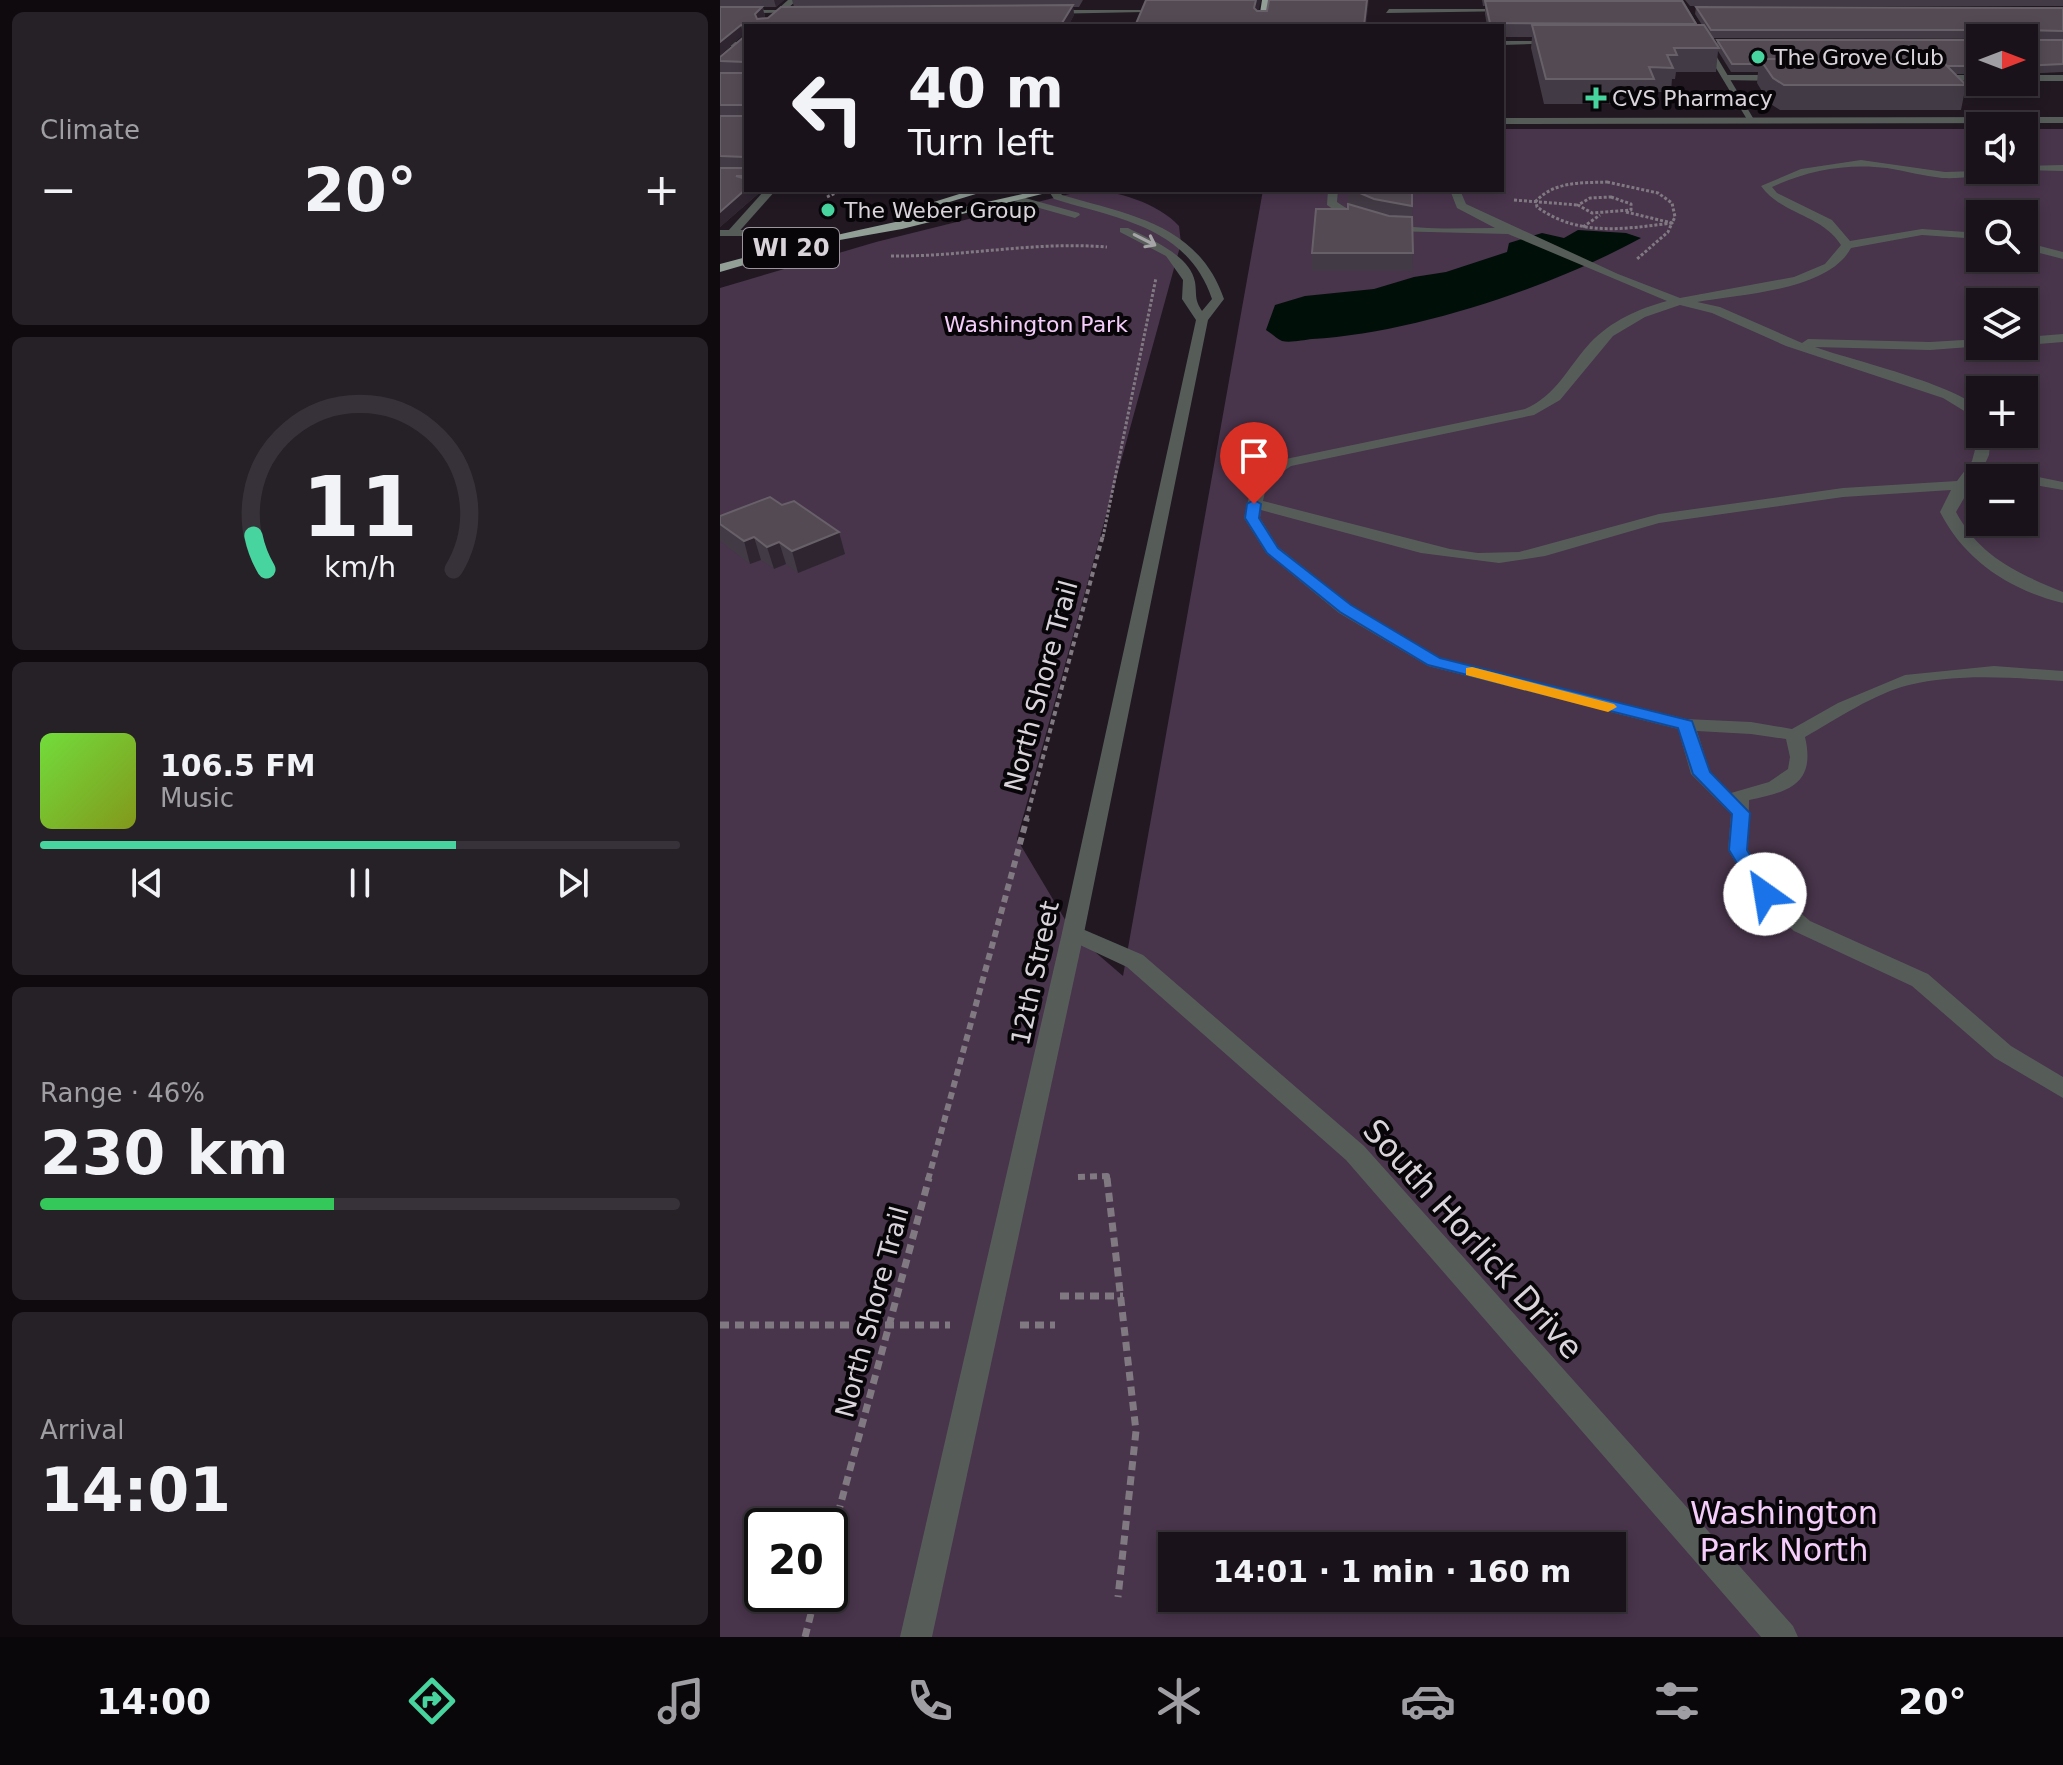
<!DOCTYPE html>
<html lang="en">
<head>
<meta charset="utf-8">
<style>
  body { margin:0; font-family:"DejaVu Sans",sans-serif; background:#262027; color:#f1f3f6; height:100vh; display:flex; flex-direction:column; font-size:30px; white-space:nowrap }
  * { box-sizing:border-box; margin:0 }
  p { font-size:26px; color:#9f9ea2 }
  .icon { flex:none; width:44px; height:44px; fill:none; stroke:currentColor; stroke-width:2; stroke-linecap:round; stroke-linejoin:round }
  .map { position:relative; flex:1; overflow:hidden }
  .panel { display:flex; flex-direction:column; gap:12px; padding:12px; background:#0e0a0e; width:720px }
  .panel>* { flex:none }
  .hud { position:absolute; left:24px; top:24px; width:760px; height:168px; border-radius:0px; box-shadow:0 4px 12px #0003,0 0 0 2px #373239; background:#19121a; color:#f1f3f6; overflow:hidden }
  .needle { width:52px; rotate:90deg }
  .fabs { position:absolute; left:1246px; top:24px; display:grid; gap:16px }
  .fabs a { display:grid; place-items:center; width:72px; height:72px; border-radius:0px; background:#19121a; box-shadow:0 4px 12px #0003,0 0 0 2px #373239; font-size:40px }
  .speed { position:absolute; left:24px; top:1508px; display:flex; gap:16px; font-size:40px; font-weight:700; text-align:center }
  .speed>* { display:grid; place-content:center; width:104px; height:104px; border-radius:50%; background:#19121a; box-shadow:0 4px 12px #0003,0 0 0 2px #373239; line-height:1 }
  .speed .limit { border:4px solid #111; border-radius:12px; background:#fff; color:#111 }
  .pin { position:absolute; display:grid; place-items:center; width:68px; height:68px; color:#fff; margin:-82px -34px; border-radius:50% 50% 50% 0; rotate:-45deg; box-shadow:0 0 8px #0007 }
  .pin .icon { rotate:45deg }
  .me { position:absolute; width:88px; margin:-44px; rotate:328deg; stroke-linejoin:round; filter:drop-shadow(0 0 6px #0008) }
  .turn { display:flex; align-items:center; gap:28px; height:168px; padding:0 32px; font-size:36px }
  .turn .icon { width:104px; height:104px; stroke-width:2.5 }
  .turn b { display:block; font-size:56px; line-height:68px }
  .big { font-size:60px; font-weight:800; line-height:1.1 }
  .panel .widget { flex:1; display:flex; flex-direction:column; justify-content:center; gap:12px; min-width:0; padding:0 28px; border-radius:12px; background:#262027 }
  .panel .dial { align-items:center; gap:0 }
  .dial svg { height:208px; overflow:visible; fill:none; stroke:#373239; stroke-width:7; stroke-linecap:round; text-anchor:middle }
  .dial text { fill:#f1f3f6; stroke:none }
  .song { display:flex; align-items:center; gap:24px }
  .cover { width:96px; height:96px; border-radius:12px; background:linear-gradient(135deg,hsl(100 70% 55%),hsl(70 70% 35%)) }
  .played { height:8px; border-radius:4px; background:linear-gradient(90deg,#47d49e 65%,#373239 65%) }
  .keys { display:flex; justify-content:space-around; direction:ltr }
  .heat { display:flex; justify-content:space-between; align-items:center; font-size:44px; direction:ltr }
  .charge { height:12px; border-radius:6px; background:linear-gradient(90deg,#34c759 46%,#373239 0) }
  .trip { position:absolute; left:438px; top:1532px; width:468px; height:80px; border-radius:0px; background:#19121a; box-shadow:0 4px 12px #0003,0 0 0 2px #373239; font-weight:800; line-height:80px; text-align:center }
  .tabs { display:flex; height:128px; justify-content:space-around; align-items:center; background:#0a070a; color:#9f9ea2 }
  .tabs .icon { width:56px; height:56px }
  .tabs .current { color:#47d49e }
  .tabs b { font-size:36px; color:#f1f3f6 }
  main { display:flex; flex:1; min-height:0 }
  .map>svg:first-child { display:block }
  .green { fill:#48344b; fill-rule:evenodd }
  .water { fill:#000f07 }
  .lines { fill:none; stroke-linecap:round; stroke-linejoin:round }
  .path-far3 { stroke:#807981; stroke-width:3; stroke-dasharray:3 2; stroke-linecap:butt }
  .path-far2 { stroke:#807981; stroke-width:4; stroke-dasharray:5 4; stroke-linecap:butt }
  .path-far1 { stroke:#807981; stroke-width:6; stroke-dasharray:7 5; stroke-linecap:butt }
  .path { stroke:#807981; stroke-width:7; stroke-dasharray:9 6; stroke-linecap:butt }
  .service { fill:#565d59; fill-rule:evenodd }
  .minor { fill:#565d59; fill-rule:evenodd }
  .tertiary { fill:#565d59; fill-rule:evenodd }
  .primary { fill:#919f97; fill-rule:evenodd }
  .wall { fill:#423a44 }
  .shaded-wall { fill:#2e2530 }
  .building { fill:#534a54; stroke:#686069; stroke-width:2 }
  .oneway { stroke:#a5a4a6 }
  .route { fill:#1a73e8; stroke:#114b97; stroke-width:2 }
  .slow { fill:#f59e0b }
  .poi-dot { fill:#47d49e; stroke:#080509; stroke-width:3 }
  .labels { text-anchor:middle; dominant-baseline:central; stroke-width:8; stroke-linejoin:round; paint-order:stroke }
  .far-poi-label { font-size:22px; fill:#d9d4da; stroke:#080509; text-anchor:start }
  .far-park-label { font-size:22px; fill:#f4cdfa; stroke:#080509 }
  .shield { fill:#080509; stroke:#9a969b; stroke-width:2 }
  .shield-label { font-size:24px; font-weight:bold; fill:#d9d4da }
  .street-label { font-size:26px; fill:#d9d4da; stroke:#080509 }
  .near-street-label { font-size:32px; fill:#d9d4da; stroke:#080509 }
  .near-park-label { font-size:32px; fill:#f4cdfa; stroke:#080509 }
</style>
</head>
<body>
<main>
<section class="panel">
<div class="widget"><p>Climate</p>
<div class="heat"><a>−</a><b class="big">20°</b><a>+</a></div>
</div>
<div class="widget dial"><svg viewBox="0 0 100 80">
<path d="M14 69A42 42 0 1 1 86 69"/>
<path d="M14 69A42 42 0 0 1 9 56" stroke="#47d49e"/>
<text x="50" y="56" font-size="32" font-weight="700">11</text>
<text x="50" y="72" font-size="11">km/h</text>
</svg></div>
<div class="widget">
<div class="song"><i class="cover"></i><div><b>106.5 FM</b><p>Music</p></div></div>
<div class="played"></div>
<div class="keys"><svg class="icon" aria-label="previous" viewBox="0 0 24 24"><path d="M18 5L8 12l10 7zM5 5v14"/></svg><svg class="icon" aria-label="pause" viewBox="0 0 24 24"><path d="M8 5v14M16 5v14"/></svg><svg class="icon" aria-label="next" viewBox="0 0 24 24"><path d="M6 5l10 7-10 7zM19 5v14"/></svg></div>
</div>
<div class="widget"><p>Range · 46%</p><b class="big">230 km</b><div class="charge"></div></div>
<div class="widget"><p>Arrival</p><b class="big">14:01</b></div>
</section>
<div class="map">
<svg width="1343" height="1637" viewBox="0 0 1343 1637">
  <rect width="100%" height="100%" fill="#211822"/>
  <path class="green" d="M 782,129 L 1260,129 L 1260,170 L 1304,170 L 1304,129 L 1343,129 L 1343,1637 L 0,1637 L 0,288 L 156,242 L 366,190 C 396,190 438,203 459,226 L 461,243 L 297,839 L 353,933 L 403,976 L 543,190 L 782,190 ZM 1260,214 L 1304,214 L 1304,258 L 1260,258 ZM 1260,302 L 1304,302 L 1304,346 L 1260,346 ZM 1260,390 L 1304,390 L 1304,434 L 1260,434 ZM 1260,478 L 1304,478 L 1304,522 L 1260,522 ZM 42,1526 L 110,1526 L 110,1594 L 42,1594 ZM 452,1546 L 892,1546 L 892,1598 L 452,1598 Z"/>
  <path class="water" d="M 858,230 L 906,233 L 921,238 C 832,287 694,333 592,339 C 584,340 570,343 562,341 C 557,339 551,333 546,330 L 555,305 L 585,296 L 654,289 L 694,277 L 726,272 L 787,252 L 789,243 L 822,233 L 844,238 Z"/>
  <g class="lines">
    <g class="path-far3">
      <path d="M 887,182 L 938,193 L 952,203 L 955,217 L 952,223 C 904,229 859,237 817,207 L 816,201 C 835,181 862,183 887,182 Z"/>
      <path d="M 107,197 L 122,190"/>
      <path d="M 891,197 L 911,204 L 911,210 L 872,213 L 858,205 L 870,198 Z"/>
      <path d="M 794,200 L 858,205"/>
      <path d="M 906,212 L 952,223 L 948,232 L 917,259"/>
      <path d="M 863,227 L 880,215"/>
      <path d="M 171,256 C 243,257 315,241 387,247"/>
      <path d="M 383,537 L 436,278"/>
    </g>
    <path class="path-far2" d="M 306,820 L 383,535"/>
    <g class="path-far1">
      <path d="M 358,1177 L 387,1176 L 387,1180"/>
      <path d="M 208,1180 L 307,818"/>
    </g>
    <g class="path">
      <path d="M 387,1178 L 416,1431 L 398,1597"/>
      <path d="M 340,1296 L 403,1296"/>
      <path d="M 0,1325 L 230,1325"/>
      <path d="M 300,1325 L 335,1325"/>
      <path d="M 110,1543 L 209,1178"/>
      <path d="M 85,1637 L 96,1594"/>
    </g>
    <g class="service">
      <path d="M 669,9 L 791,9 L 795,11 L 666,13 Z"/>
      <path d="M 0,10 L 80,10 L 84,12 L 0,14 Z"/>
      <path d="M 328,10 L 420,10 L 424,12 L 325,14 Z"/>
      <path d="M 1006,75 L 1064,75 L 1068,78 L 1064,81 L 1003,80 Z"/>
      <path d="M 1212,75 L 1260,75 L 1260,81 L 1209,80 Z"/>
      <rect x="1304" y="75" width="39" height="6"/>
      <path d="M 1141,160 L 1225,172 L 1289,170 L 1284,173 C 1263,175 1243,179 1222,178 C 1204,176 1185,171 1167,168 C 1128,163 1088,170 1052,187 L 1057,193 L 1112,220 L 1130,241 L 1202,229 L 1260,233 L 1260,239 L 1202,235 L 1131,248 C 1108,291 1021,294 977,302 L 1000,307 L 1082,343 L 1088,339 L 1210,342 L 1260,339 L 1260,346 L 1263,346 L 1210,350 L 1095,347 C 1124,358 1246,387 1258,410 C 1261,415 1260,422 1260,428 L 1255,427 L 1246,412 L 1223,398 L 1066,346 L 992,313 L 960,305 L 925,317 L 893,336 L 840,400 L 814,415 L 571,466 L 547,482 L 543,501 L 730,549 L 758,553 L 799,552 L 939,514 L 1123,488 L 1237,481 L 1252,461 L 1260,431 L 1260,434 L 1271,434 L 1269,455 L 1264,466 L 1343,482 L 1343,490 L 1304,483 L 1304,478 L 1278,478 L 1258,474 L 1236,512 C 1260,557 1297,573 1343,592 L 1343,603 C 1290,590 1245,561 1220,512 L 1231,490 L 1123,497 L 939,523 L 825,556 L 779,563 L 701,553 L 541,510 L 540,518 L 558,547 L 631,605 L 720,658 L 966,719 L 1031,722 L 1072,729 L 1118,703 L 1185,675 L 1274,666 L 1343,671 L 1343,681 C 1293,678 1239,673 1189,685 C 1153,694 1117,719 1085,737 C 1096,784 1069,792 1029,800 L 1028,850 L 1052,889 L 1090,921 L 1208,974 L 1291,1046 L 1343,1077 L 1343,1098 L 1275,1058 L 1192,986 L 1074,931 L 1038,899 L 1008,850 L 1011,814 L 971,774 L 958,729 L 708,666 L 619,613 L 546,553 L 524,518 L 533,480 L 561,460 L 805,409 C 837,395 847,368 870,343 C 891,321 918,309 947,301 L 788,234 L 670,231 L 624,217 L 607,205 L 608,190 L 618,190 L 617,202 C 663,234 721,228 775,228 L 737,208 L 730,190 L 740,190 L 746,204 L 898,274 L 960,298 L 1074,277 L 1105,264 L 1121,245 C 1101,214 1062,215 1041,186 L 1081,169 ZM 977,731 L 1031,734 L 1066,739 L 1070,757 L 1068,769 L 1049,782 L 1011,793 L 990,772 Z"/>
      <path d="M 1343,165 L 1343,171 L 1300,170 L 1304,170 L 1304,166 Z"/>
      <path d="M 45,190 L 56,190 L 16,235 L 8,235 L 8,231 Z"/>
      <path d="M 1304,242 L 1343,252 L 1343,259 L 1304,249 Z"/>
      <path d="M 1343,334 L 1343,342 L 1304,345 L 1304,337 Z"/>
    </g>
    <g class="minor">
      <path d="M 68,0 L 77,0 L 48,26 L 39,26 Z"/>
      <path d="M 955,0 L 963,0 L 1036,123 L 1028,121 Z"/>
      <path d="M 782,41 L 836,41 L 840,43 L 782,45 Z"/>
      <rect x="0" y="42" width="26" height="4"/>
      <path d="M 0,230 L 80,230 L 102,241 L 96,244 L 78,236 L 0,236 Z"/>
      <path d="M 353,925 L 423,955 L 644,1146 L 1073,1626 L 1078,1637 L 1041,1637 L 626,1160 L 407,967 L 345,938 L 342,933 L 345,928 Z"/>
    </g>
    <g class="tertiary">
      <path d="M 1343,117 L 1343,123 L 782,124 L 782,118 Z"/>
      <path d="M 328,190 L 338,190 L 342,195 C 410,215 478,224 504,299 L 488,320 L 364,933 L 212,1637 L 180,1637 L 342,933 L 476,320 L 462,299 L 463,280 L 446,256 L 400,232 L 400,228 L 408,228 C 430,239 470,255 475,282 C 477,295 474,299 482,311 L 492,299 C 468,227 399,219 334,199 Z"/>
      <path d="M 298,196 L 359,213 L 360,215 L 355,218 L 294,201 L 294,197 Z"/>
    </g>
    <g class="primary">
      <path d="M 542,0 L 550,0 L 546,26 L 538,26 Z"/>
      <path d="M 252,190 L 269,190 L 190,214 L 185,211 Z"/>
      <path d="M 320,190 L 338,190 L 182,229 L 97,244 L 0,272 L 0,264 C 106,235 213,215 320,190 Z"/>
    </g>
  </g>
  <g class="wall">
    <path d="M 0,0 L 64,0 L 56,7 L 43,7 L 45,17 L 43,18 L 48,18 L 74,7 L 72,0 L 363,0 L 359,7 L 353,7 L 354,15 L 348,26 L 26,26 L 26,190 L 38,194 L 0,227 L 0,73 L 23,73 L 0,72 L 0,57 L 25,35 L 23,35 L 0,55 Z"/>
    <path d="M 762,0 L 955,0 L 976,25 L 982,25 L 975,14 L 976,7 L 1343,8 L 1343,39 L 992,38 L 997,45 L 997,40 L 1260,40 L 1260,74 L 1235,74 L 1246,85 L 1241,110 L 1060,110 L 1049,103 L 1037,83 L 1038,72 L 1011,72 L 998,51 L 996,72 L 956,72 L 955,79 L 952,79 L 951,92 L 932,92 L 931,104 L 824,104 L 811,48 L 812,37 L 782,37 L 782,26 L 767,26 L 765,14 L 765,6 L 763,6 Z"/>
    <path d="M 965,0 L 1343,0 L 1343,6 L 970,6 Z"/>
    <path d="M 1304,39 L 1306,40 L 1343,40 L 1343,72 L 1304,74 Z"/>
    <path d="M 628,190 L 692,190 L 693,271 L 592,271 L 592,253 L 628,209 Z"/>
    <path d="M 62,505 L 119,532 L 125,554 L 78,573 L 66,564 L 54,569 L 41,560 L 30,564 L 0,541 L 0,516 Z"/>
  </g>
  <g class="shaded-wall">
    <path d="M 54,0 L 64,0 L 56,7 Z"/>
    <path d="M 536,0 L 541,0 L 535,26 L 534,8 Z"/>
    <path d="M 647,0 L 649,0 L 646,26 L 644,26 Z"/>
    <path d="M 353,5 L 354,15 L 348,26 L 343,26 L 342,23 Z"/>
    <path d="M 42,7 L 45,17 L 37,24 L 35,14 Z"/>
    <path d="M 21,25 L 23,35 L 0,55 L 0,42 Z"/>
    <path d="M 26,189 L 26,190 L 37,190 L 38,194 L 0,227 L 0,212 Z"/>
    <path d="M 119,532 L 125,554 L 78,573 L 72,551 Z"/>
    <path d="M 34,537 L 41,560 L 30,564 L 24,541 Z"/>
    <path d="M 59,542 L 66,564 L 54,569 L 47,547 Z"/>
  </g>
  <g class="building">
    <path d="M 426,0 L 536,0 L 534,8 L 537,11 L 547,11 L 549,0 L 647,0 L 644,26 L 415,26 Z"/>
    <path d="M 765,1 L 962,1 L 976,24 L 770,23 Z"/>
    <path d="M 353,5 L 342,23 L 312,24 L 311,26 L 26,26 L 26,107 L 23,105 L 0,105 L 0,73 L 23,73 L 25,62 L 0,61 L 0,57 L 25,36 L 26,26 L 21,25 L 0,42 L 0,7 L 42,7 L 35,14 L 37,19 L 48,18 L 61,7 Z"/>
    <path d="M 976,7 L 1343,8 L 1343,31 L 1306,30 L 1303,38 L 1263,38 L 1265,33 L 1262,30 L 991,30 Z"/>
    <path d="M 812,25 L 984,25 L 999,48 L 954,48 L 957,55 L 947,55 L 953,68 L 929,67 L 934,79 L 826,79 Z"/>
    <path d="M 1304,39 L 1306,40 L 1343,40 L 1343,64 L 1304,66 Z"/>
    <path d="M 997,40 L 1260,40 L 1260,66 L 1227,66 L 1221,60 L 1040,59 L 1039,64 L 1012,64 Z"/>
    <path d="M 1040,59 L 1221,60 L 1246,85 L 1064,85 L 1053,78 Z"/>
    <path d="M 26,108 L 26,176 L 16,176 L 26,179 L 26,189 L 0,212 L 0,168 L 23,168 L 25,157 L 0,156 L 0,116 L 23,116 Z"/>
    <path d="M 633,190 L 692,190 L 692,206 L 654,199 Z"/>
    <path d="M 628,204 L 669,216 L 692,217 L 693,253 L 592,253 L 596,209 L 628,209 Z"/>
    <path d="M 50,497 L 62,505 L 74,501 L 119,532 L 72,551 L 59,542 L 47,547 L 34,537 L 24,541 L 0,524 L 0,516 Z"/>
  </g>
  <defs><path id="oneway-shaft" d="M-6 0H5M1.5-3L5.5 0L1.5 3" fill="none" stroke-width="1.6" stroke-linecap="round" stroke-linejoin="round" transform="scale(2)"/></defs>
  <use class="oneway" href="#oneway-shaft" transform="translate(425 240) rotate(27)"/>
  <path class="route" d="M 534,500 L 541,504 L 539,518 L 558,548 L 631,605 L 720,658 L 972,721 L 990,772 L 1030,813 L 1027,850 L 1054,894 L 1052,898 L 1038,898 L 1009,850 L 1012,814 L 973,774 L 958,728 L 708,665 L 620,612 L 547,553 L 525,518 L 527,504 Z"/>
  <path class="slow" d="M 752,667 L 894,704 L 897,707 L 888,712 L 746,675 L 746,668 Z"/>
  <g class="poi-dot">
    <circle cx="1038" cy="57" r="8"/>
    <path d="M872 86h8v8h8v8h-8v8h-8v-8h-8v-8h8z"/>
    <circle cx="108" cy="210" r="8"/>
  </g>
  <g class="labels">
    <g class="far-poi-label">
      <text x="1054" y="57">The Grove Club</text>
      <text x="892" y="98">CVS Pharmacy</text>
      <text x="124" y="210">The Weber Group</text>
    </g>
    <g class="far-park-label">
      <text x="316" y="324">Washington Park</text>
    </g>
    <rect class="shield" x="23" y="228" width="96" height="40" rx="6"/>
    <g class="shield-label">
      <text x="71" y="248">WI 20</text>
    </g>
    <g class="street-label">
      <text transform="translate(321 686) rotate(-75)">North Shore Trail</text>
      <text transform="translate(315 973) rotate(-78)">12th Street</text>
      <text transform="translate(152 1312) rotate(-75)">North Shore Trail</text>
    </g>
    <g class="near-street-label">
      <text transform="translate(753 1239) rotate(48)">South Horlick Drive</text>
    </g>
    <g class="near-park-label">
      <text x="1064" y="1513">Washington<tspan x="1064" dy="37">Park North</tspan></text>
    </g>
  </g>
</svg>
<div class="fabs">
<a><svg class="needle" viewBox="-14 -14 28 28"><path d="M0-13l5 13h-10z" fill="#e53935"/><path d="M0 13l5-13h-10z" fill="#9f9ea2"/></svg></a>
<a><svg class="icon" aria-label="sound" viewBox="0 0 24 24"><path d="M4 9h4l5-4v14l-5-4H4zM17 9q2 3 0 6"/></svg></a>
<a><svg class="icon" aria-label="search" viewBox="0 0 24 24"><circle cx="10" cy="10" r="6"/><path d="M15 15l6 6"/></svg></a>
<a><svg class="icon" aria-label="layers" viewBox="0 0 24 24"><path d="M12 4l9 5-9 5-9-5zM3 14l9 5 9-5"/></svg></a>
<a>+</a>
<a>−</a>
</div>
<div class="speed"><div class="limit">20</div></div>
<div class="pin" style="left:534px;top:504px;background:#d93025"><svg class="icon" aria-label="arrive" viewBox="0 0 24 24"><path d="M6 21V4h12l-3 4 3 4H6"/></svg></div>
<svg class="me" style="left:1045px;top:894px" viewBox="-20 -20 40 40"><circle r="19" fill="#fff"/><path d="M0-13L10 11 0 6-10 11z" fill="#1a73e8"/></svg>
<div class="trip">14:01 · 1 min · 160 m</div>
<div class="hud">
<div class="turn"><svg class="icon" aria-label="left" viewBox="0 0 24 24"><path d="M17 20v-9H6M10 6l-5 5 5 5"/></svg><div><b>40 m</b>Turn left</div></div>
</div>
</div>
</main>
<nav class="tabs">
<b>14:00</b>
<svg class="icon current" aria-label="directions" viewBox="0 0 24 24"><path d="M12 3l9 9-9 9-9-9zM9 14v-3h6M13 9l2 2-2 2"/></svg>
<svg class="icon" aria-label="music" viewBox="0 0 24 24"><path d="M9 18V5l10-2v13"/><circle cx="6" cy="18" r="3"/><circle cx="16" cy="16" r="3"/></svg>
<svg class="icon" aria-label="phone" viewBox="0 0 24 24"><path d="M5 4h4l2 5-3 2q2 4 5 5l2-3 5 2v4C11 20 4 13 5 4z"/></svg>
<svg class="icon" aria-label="climate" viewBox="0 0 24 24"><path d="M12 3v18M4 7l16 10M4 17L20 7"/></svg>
<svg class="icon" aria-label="car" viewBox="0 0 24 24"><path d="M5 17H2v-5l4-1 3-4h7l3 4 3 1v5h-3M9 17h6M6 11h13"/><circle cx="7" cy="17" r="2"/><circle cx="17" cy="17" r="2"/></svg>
<svg class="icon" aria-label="filters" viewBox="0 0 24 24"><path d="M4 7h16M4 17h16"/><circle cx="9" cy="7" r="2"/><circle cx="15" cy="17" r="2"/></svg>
<b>20°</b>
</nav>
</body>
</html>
